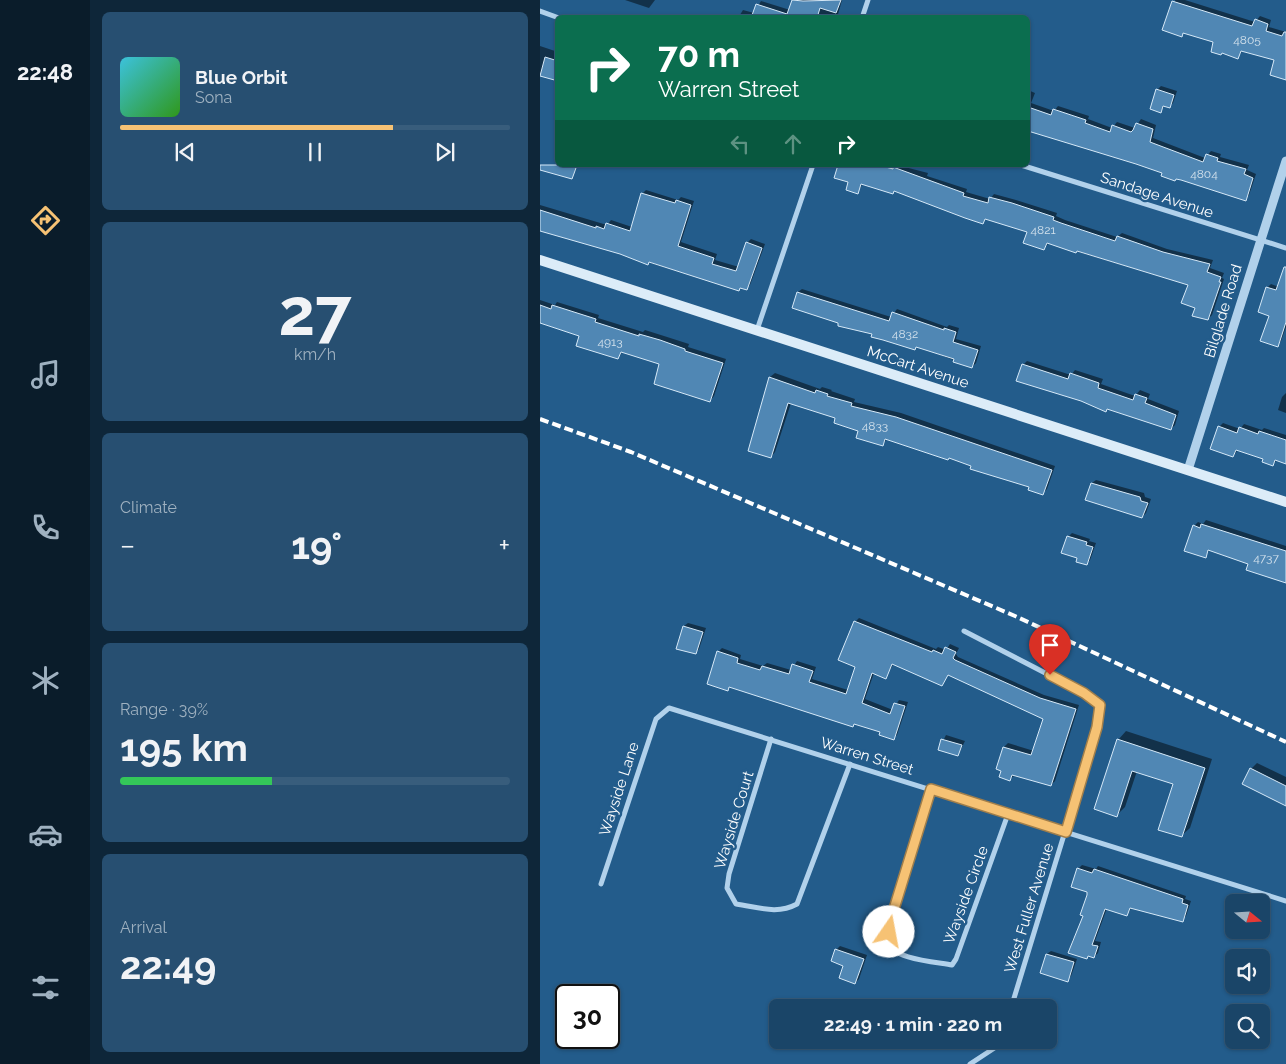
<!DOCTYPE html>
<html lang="en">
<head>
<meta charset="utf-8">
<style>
  body { margin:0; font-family:Raleway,sans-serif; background:#274f71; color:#f1f3f6; height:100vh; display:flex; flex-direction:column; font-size:19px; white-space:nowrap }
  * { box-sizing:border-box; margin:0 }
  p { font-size:16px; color:#9fb1c0 }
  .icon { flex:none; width:28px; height:28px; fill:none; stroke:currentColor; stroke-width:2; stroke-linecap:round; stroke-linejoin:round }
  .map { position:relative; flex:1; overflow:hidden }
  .details { display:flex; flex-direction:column; gap:12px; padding:12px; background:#0e2639; width:450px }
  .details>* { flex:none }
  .top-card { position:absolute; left:15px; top:15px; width:475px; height:152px; border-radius:8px; box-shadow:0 1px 4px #0004,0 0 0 1px #385d7c; background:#0b6e4f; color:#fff; overflow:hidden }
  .needle { width:32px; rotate:108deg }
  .controls { position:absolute; left:685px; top:894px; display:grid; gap:10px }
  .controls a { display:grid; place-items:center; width:45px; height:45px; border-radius:8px; background:#1a4568; box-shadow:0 1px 4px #0004,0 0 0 1px #385d7c; font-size:25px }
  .speed { position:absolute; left:15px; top:984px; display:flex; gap:10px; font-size:25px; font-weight:700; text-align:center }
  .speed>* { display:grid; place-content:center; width:65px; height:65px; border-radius:50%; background:#1a4568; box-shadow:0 1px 4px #0004,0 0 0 1px #385d7c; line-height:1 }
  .speed .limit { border:2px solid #111; border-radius:8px; background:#fff; color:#111 }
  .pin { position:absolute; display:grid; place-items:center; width:42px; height:42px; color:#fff; margin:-51px -21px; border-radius:50% 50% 50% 0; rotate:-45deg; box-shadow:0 0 5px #0007 }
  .pin .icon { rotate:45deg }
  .me { position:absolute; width:55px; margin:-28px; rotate:12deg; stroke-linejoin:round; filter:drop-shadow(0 0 4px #0008) }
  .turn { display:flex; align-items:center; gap:18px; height:105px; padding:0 20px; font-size:22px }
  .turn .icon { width:65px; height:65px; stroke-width:2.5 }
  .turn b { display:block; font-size:35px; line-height:42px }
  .lanes { display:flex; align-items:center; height:48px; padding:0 20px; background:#0003; justify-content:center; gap:25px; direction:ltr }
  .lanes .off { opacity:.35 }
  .big { font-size:38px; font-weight:700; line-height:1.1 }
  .details .card { flex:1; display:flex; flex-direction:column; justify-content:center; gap:8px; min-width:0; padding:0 18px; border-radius:8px; background:#274f71 }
  .details .dial { align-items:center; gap:0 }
  .dial b { font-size:65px; line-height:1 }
  .song { display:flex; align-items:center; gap:15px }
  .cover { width:60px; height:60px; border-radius:8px; background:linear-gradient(135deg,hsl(190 70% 55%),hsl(110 70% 35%)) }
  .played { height:5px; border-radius:2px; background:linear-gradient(90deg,#f6c274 70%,#385d7c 70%) }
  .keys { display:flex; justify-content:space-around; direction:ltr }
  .heat { display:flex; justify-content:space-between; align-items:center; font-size:28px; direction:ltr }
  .charge { height:8px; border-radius:4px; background:linear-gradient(90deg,#34c759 39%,#385d7c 0) }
  .trip { position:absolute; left:229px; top:999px; width:288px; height:50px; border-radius:8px; background:#1a4568; box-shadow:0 1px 4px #0004,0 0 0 1px #385d7c; font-weight:700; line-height:50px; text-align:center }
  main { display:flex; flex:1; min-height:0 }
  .tabs { display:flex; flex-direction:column; width:90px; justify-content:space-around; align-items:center; background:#0a1c2a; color:#9fb1c0 }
  .tabs .icon { width:35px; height:35px }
  .tabs .active { color:#f6c274 }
  .tabs b { font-size:22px; color:#f1f3f6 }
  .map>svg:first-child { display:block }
  .shadow { fill:#0007 }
  .building { fill:#5087b4; stroke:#d6e9f8 }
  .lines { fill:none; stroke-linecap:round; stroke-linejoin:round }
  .minor { stroke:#b1d1eb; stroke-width:5 }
  .tertiary { stroke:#b1d1eb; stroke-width:9 }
  .secondary { stroke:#dcecf8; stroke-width:10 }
  .rail { stroke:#fff; stroke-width:4; stroke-dasharray:9 4; stroke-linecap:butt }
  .route-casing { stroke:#a07e4b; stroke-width:12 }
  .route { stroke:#f6c274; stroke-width:9 }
  .labels { text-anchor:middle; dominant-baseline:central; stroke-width:5; stroke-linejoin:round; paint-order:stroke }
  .number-label { font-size:12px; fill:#d3e1ec }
  .street-label { font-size:15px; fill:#fff; stroke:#235c8b }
</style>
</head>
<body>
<main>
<nav class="tabs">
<b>22:48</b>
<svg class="icon active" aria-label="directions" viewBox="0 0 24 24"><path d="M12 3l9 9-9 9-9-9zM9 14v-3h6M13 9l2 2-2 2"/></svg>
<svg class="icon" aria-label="music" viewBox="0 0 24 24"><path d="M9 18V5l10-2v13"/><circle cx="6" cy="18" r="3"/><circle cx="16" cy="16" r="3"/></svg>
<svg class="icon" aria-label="phone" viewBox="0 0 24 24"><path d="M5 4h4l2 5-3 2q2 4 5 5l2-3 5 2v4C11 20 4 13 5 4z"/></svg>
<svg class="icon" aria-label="climate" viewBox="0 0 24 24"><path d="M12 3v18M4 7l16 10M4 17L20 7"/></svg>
<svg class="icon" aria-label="car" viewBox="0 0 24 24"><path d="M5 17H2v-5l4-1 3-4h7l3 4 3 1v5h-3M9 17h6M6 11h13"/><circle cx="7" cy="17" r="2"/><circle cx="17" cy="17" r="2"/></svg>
<svg class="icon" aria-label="filters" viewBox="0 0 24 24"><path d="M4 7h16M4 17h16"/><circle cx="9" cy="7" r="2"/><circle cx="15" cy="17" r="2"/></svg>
</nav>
<section class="details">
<div class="card">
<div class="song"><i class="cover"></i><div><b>Blue Orbit</b><p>Sona</p></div></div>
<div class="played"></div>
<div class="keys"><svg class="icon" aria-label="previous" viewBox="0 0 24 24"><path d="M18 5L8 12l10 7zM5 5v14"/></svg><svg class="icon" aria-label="pause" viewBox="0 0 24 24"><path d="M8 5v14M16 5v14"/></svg><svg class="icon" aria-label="next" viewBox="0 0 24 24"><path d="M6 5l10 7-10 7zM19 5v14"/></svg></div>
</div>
<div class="card dial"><b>27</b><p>km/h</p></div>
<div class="card"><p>Climate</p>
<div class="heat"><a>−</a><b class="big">19°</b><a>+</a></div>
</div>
<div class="card"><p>Range · 39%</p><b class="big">195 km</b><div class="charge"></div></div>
<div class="card"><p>Arrival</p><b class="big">22:49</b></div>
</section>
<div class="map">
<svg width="746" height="1064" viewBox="0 0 746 1064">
  <rect width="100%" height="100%" fill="#235c8b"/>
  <g class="shadow">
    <path d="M 85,0 L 115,0 L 109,8 Z"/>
    <path d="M 253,0 L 302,0 L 297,18 L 198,18 L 203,10 L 214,13 L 221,1 L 250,10 Z"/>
    <path d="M 635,0 L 645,0 L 715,22 L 720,16 L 731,20 L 729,27 L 746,32 L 746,77 L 736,59 L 703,50 L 698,57 L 674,41 L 644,32 L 641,35 Z"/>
    <path d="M 0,46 L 18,52 L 18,84 L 17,80 L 0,75 Z"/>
    <path d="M 621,86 L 637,91 L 633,103 L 629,107 L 625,105 L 621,111 L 617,90 Z"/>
    <path d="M 488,90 L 495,93 L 491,103 L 514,111 L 518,106 L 549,116 L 548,119 L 572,128 L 577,122 L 595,128 L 601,119 L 616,125 L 613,138 L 665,158 L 671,151 L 681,154 L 680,157 L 709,165 L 707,170 L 716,174 L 709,195 L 705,199 L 488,129 Z"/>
    <path d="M 21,165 L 38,165 L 32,177 Z"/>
    <path d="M 299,165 L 357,165 L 388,173 L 387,176 L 427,189 L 426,192 L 450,199 L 454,194 L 476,200 L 517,213 L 516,216 L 525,220 L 577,237 L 582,233 L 627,249 L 673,260 L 670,268 L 684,273 L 682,278 L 684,279 L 672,315 L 668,319 L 656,307 L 649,285 L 509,243 L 504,248 L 488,231 L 447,218 L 443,222 L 355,190 L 353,193 L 323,183 L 318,192 Z"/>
    <path d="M 106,190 L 138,200 L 141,197 L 154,201 L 141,242 L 177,254 L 175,260 L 199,267 L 207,243 L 211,239 L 225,244 L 210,285 L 206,289 L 201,288 L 199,290 L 0,229 L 0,205 L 67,225 L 71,220 L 92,227 L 102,194 Z"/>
    <path d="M 731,284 L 739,287 L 746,285 L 746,327 L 741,341 L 737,345 L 727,288 Z"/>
    <path d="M 262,289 L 351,317 L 357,309 L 407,327 L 409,325 L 419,328 L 416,339 L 441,346 L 436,363 L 432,367 L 377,346 L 300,323 L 258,292 Z"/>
    <path d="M 0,300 L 15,305 L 17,302 L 59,315 L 58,318 L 103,332 L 105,330 L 124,336 L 149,344 L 148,347 L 186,359 L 174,396 L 170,401 L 120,363 L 83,351 L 78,358 L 41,335 L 0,322 Z"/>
    <path d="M 487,361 L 531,375 L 535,370 L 563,379 L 561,384 L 595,396 L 600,390 L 610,394 L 608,399 L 639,411 L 635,425 L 631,429 L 569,408 L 566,411 L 483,365 Z"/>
    <path d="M 235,373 L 280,389 L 282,387 L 292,390 L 291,391 L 315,399 L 314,402 L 361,413 L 515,466 L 507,489 L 503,493 L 432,465 L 347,439 L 343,444 L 297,417 L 251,403 L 235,452 L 231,457 L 210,450 L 230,377 Z"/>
    <path d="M 746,393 L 746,413 L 738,410 L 742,397 Z"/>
    <path d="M 683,423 L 700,429 L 704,424 L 722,430 L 724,428 L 746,435 L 746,463 L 737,460 L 733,464 L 725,459 L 698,450 L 693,456 L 679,427 Z"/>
    <path d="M 556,480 L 604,493 L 605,497 L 611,499 L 606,513 L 602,517 L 552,483 Z"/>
    <path d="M 666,520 L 746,546 L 746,582 L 710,564 L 670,549 L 665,557 L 654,526 L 658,522 L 663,524 Z"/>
    <path d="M 532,533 L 550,539 L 549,541 L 556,543 L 550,560 L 546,564 L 539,557 L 528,537 Z"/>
    <path d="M 319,618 L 396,649 L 398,647 L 406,650 L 410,644 L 419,648 L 416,654 L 418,657 L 504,695 L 539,705 L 515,781 L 511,785 L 474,776 L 470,779 L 462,770 L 457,769 L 464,747 L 468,743 L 494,751 L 504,718 L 409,674 L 401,684 L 354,663 L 345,678 L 334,673 L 325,699 L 353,710 L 359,700 L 368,702 L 357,735 L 353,738 L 342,731 L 191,686 L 188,689 L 178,652 L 182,648 L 201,655 L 200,659 L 223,666 L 227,663 L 251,670 L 257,661 L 276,667 L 272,679 L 308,690 L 317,666 L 315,622 Z"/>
    <path d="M 148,623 L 166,628 L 159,649 L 155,653 L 144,626 Z"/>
    <path d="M 586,731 L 672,759 L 650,828 L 641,836 L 635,783 L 597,771 L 585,807 L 577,815 L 578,740 Z"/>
    <path d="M 406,735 L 425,741 L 418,755 L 399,749 Z"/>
    <path d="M 717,763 L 746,777 L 746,805 L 711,769 Z"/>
    <path d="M 542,865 L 556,869 L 558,866 L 646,896 L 645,899 L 651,901 L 646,916 L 642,920 L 592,907 L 587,915 L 567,908 L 555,941 L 561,942 L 558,953 L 554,957 L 549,955 L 547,958 L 529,952 L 533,939 L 538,934 L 548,895 L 538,869 Z"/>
    <path d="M 300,946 L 327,955 L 319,979 L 315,983 L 296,950 Z"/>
    <path d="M 511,951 L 537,959 L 531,976 L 527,980 L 507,954 Z"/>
  </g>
  <g class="building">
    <path d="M 252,0 L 263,1 L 301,0 L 296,13 L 280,8 L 277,18 L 211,18 L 216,4 L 247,14 Z"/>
    <path d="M 632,1 L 712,26 L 715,19 L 728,24 L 726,31 L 742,36 L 744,32 L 746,32 L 746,80 L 730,75 L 734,60 L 701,51 L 698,59 L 682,53 L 681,55 L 671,52 L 673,42 L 643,33 L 642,37 L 622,30 Z"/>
    <path d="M 5,57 L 18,61 L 18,81 L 0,76 Z"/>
    <path d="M 616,89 L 634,95 L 630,108 L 623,106 L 621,113 L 610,109 Z"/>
    <path d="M 488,107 L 511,115 L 513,109 L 546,120 L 545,123 L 570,132 L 572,125 L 591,132 L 593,130 L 596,123 L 613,129 L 610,142 L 663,162 L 666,154 L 678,158 L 677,161 L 706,169 L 704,174 L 713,178 L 706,201 L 641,180 L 636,179 L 635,181 L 621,176 L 622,173 L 596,164 L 488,131 Z"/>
    <path d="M 0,165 L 26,165 L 36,168 L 32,179 L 0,170 Z"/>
    <path d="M 298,165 L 338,165 L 353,169 L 353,167 L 424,193 L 423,196 L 448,203 L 449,197 L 472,203 L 514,217 L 513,220 L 521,223 L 575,241 L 577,236 L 623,252 L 670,264 L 667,272 L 681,277 L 679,282 L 681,282 L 668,320 L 652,316 L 655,308 L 641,303 L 648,285 L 537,251 L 536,253 L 507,243 L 504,250 L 483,243 L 487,232 L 445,219 L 443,224 L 425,218 L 354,191 L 353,194 L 321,184 L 318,194 L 306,190 L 308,182 L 294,178 Z"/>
    <path d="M 101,193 L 135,203 L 136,200 L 151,205 L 138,246 L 174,258 L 172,264 L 196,271 L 206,242 L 222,248 L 207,290 L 200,288 L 199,291 L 109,262 L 108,265 L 80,254 L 0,231 L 0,210 L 56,228 L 56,226 L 64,229 L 66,223 L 90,231 Z"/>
    <path d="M 744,267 L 746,267 L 746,322 L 738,347 L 720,341 L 729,316 L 718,312 L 726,287 L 736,290 Z"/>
    <path d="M 257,292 L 349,321 L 352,312 L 404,330 L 404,328 L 416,332 L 413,342 L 438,350 L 432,368 L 413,362 L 414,359 L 376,347 L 375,350 L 343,340 L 331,337 L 332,334 L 298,326 L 298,323 L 252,308 Z"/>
    <path d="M 0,305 L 11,309 L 12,305 L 56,319 L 55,322 L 99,336 L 99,334 L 120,340 L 145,349 L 145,351 L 183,363 L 170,402 L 114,384 L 119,364 L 81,352 L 78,359 L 36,346 L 39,336 L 0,323 Z"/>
    <path d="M 482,364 L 528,379 L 530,373 L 559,383 L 558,388 L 593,400 L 595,394 L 607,398 L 605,403 L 636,415 L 631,430 L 567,409 L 566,412 L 541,401 L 476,381 Z"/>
    <path d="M 229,377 L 275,393 L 276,390 L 288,394 L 287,396 L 312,403 L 311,406 L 356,417 L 512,470 L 503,495 L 488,490 L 489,487 L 430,469 L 431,466 L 409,458 L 408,460 L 345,439 L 343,446 L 316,438 L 318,431 L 294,423 L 295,418 L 248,403 L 231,458 L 208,451 Z"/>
    <path d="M 678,426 L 697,433 L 699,427 L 718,434 L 719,431 L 746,440 L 746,464 L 735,460 L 733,466 L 722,462 L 723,459 L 696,450 L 693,457 L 670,449 Z"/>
    <path d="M 551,483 L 600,497 L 601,501 L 608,503 L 602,518 L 545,500 Z"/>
    <path d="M 661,524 L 746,551 L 746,583 L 706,570 L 708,564 L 668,550 L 666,558 L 644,551 L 653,525 L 660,528 Z"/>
    <path d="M 527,536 L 547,542 L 546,545 L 553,547 L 547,565 L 536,562 L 537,558 L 521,553 Z"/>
    <path d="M 314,621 L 392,652 L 393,650 L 402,654 L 405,647 L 416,652 L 413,658 L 415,660 L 500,698 L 536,709 L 511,786 L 472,775 L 470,781 L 459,777 L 461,771 L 456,769 L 463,747 L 491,755 L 503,719 L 408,675 L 402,686 L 352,664 L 346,679 L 332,673 L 322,703 L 350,714 L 354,703 L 365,706 L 354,740 L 339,735 L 340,732 L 314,724 L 313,727 L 189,687 L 188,691 L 167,684 L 177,651 L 198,658 L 197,663 L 220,670 L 222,666 L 249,674 L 252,664 L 273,671 L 269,682 L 306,694 L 315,667 L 298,660 Z"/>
    <path d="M 143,626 L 163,632 L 156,654 L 136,649 Z"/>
    <path d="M 401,739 L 422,745 L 418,756 L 398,750 Z"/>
    <path d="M 577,739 L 665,768 L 642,837 L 618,830 L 633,784 L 592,771 L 577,817 L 554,809 Z"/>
    <path d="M 710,768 L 746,786 L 746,806 L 702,784 Z"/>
    <path d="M 537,868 L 552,873 L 554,869 L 643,899 L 642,903 L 648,905 L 643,922 L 590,908 L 587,916 L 565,909 L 552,945 L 558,946 L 554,958 L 548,956 L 547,959 L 528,953 L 543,916 L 540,915 L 547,895 L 547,892 L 531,887 Z"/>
    <path d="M 295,949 L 324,959 L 315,984 L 299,978 L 303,966 L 291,961 Z"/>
    <path d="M 506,954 L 534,962 L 528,982 L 500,973 Z"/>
  </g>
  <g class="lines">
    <g class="minor">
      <path d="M 0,11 L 19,18"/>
      <path d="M 322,18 L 328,0"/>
      <path d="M 481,165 L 746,248"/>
      <path d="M 217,330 L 273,165"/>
      <path d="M 424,631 L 544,693 L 560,705 L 557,727 L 471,1008"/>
      <path d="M 231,739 L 189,874 L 187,888 L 196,904 C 218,907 237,915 257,904 L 310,764"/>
      <path d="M 391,789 L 350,922 C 350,928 347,936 348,942 C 351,959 397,962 412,965 L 416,959 L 468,814"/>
      <path d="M 61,884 L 116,719 L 129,708 L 746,901"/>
      <path d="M 430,1064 L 459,1045 L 461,1040"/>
    </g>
    <path class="tertiary" d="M 648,470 L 746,161"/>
    <path class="secondary" d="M 0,260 L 746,502"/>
    <path class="rail" d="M 0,419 L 91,452 L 475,616 L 746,742"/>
  </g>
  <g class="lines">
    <defs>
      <path id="route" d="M 349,932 L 350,922 L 391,789 L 526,832 L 557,727 L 560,705 L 544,693 L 510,675"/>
    </defs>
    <use href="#route" class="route-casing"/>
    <use href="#route" class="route"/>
  </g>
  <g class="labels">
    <g class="number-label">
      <text x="707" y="40">4805</text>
      <text x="664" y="174">4804</text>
      <text x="503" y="230">4821</text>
      <text x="365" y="334">4832</text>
      <text x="70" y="342">4913</text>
      <text x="335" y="426">4833</text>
      <text x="726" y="558">4737</text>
    </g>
    <g class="street-label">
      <text transform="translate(617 195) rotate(18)">Sandage Avenue</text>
      <text transform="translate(683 311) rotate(-73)">Bilglade Road</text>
      <text transform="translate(378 367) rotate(18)">McCart Avenue</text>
      <text transform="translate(327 756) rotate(17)">Warren Street</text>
      <text transform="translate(79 789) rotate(-72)">Wayside Lane</text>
      <text transform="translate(194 820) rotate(-73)">Wayside Court</text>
      <text transform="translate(426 895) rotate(-70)">Wayside Circle</text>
      <text transform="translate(489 908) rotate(-73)">West Fuller Avenue</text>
    </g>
  </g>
</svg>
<div class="controls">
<a><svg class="needle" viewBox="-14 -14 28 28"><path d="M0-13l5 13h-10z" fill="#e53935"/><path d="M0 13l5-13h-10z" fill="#9fb1c0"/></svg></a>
<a><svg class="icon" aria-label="sound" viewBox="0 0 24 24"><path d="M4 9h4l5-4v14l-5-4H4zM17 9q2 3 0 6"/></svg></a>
<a><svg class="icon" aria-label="search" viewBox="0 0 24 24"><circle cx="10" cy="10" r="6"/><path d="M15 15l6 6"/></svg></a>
</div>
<div class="speed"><div class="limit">30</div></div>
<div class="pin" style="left:510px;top:675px;background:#d93025"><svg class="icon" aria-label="arrive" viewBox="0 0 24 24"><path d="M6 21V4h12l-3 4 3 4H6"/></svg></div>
<svg class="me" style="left:349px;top:932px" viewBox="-20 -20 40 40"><circle r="19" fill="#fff"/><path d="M0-13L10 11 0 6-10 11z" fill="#f6c274"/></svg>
<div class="trip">22:49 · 1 min · 220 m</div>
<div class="top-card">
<div class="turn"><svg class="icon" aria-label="right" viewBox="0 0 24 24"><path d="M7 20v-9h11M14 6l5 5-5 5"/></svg><div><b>70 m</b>Warren Street</div></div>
<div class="lanes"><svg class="icon off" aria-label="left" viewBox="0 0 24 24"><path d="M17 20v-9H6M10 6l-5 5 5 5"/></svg><svg class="icon off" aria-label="ahead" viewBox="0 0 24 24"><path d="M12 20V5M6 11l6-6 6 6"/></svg><svg class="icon" aria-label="right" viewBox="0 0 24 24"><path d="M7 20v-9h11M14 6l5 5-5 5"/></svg></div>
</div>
</div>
</main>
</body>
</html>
